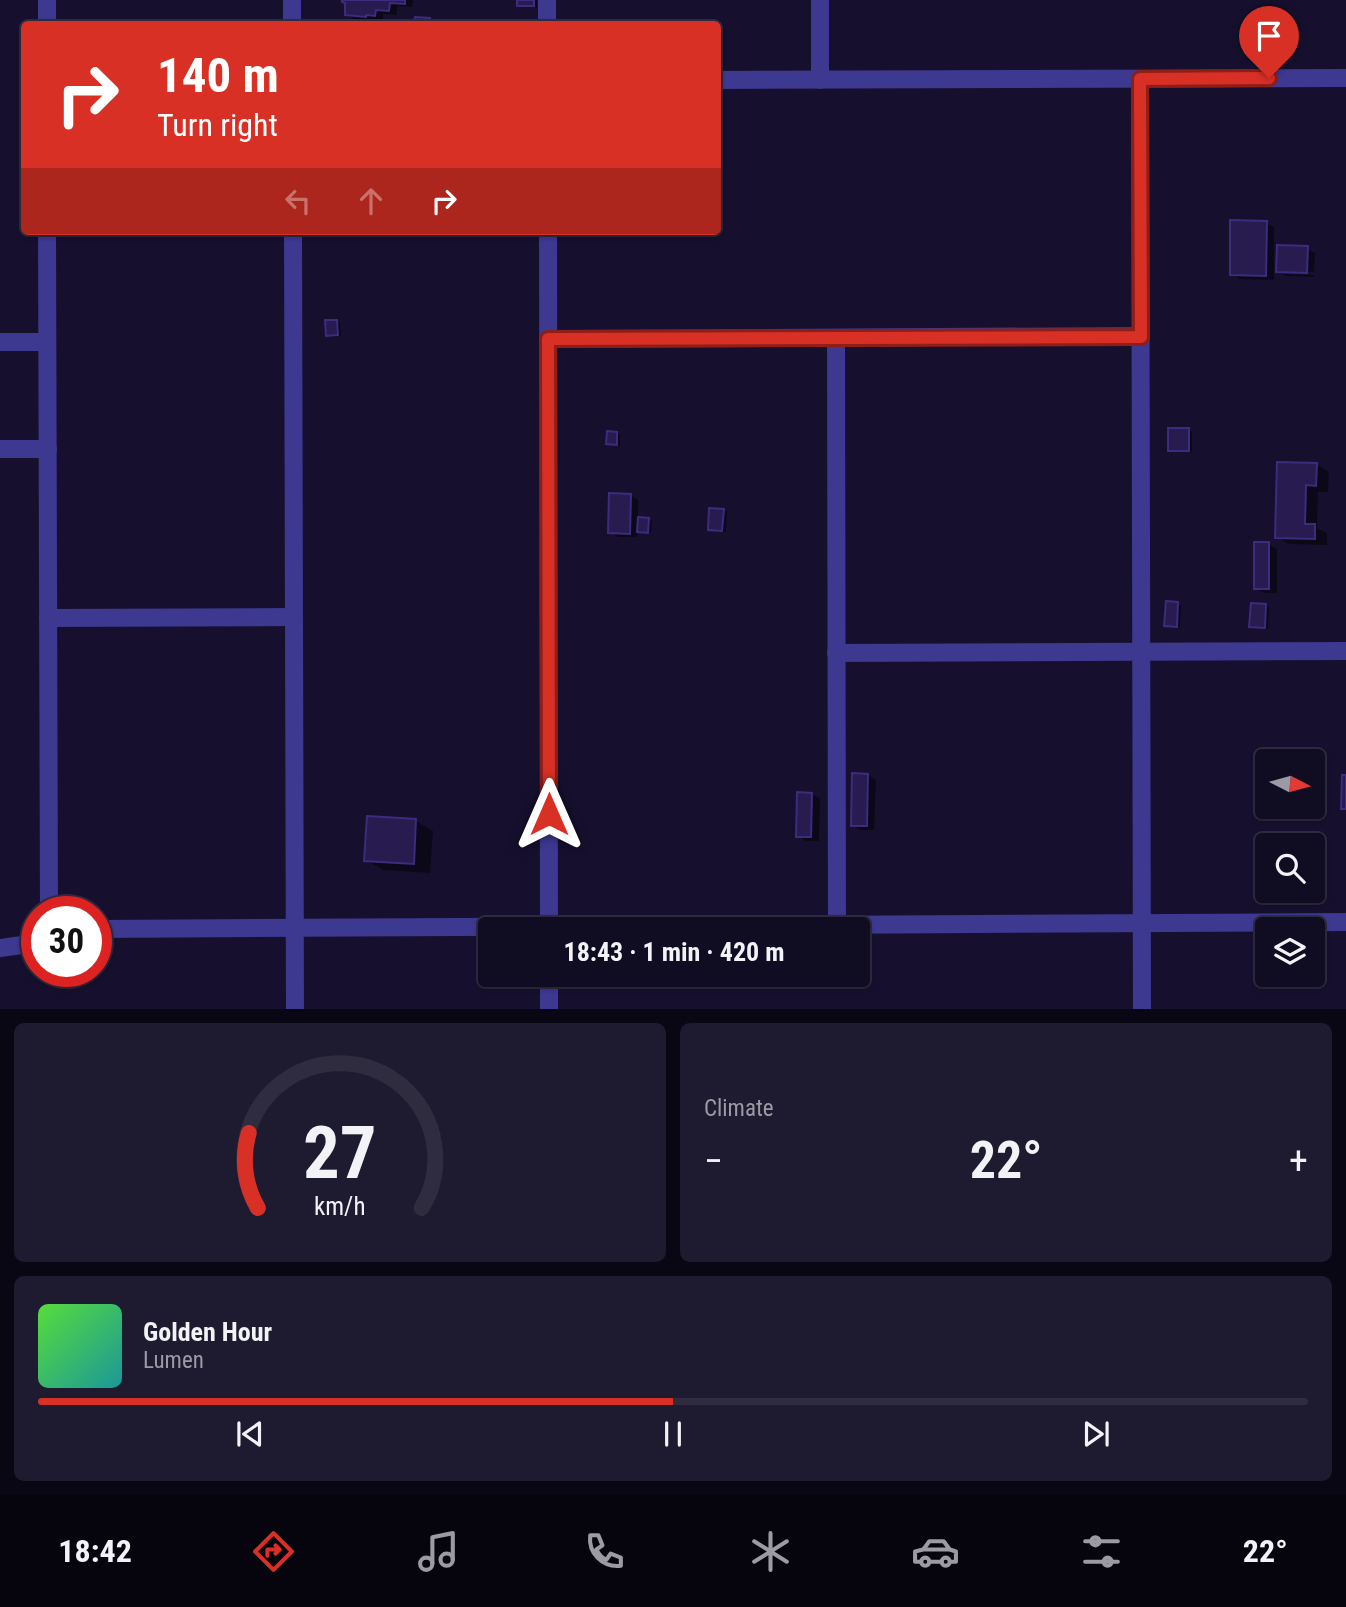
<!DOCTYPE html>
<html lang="en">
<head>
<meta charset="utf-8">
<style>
  body { margin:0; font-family:"Roboto Condensed",sans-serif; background:#1e1a2f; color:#f1f3f6; height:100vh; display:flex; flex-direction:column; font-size:26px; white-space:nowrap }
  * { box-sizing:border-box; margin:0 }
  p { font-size:23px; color:#9c9ba5 }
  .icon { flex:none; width:38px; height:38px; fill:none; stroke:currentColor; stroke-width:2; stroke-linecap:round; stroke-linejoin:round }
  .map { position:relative; height:1009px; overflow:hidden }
  .drawer { display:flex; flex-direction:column; gap:14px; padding:14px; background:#090713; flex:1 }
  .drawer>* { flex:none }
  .banner { position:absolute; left:21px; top:21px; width:700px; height:214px; border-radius:7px; box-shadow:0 2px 5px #0004,0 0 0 2px #302c40; background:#d93025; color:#fff; overflow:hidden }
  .needle { width:46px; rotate:96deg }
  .controls { position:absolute; left:1255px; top:749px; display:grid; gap:14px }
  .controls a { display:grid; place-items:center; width:70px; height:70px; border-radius:7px; background:#100c22; box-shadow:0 2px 5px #0004,0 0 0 2px #302c40; font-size:35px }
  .speed { position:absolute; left:21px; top:896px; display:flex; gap:14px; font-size:35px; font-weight:700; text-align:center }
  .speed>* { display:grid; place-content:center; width:91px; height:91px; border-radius:50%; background:#100c22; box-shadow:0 2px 5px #0004,0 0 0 2px #302c40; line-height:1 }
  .speed .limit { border:10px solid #d22; background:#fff; color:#111 }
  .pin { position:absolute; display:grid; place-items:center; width:60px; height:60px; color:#fff; margin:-72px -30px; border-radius:50% 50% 50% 0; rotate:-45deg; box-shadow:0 0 7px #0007 }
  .pin .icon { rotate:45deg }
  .me { position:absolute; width:77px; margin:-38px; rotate:0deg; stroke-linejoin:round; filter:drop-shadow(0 0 5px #0008) }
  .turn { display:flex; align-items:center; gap:24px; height:147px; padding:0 21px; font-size:32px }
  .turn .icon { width:91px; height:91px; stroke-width:2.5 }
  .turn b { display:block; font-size:49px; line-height:60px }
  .lanes { display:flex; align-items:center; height:66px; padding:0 21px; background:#0003; justify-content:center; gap:35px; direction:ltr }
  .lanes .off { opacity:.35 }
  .big { font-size:52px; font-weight:700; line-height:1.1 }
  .drawer .tile { flex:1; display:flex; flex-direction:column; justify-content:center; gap:10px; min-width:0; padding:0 24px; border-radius:10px; background:#1e1a2f }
  .drawer .dial { align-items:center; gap:0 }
  .dial svg { height:182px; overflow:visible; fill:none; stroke:#302c40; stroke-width:7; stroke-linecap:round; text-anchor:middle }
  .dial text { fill:#f1f3f6; stroke:none }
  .song { display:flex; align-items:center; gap:21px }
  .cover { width:84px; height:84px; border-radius:10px; background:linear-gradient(135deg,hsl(110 70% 55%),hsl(180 70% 35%)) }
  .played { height:7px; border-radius:4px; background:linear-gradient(90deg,#d93025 50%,#302c40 50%) }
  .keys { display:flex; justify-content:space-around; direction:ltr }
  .heat { display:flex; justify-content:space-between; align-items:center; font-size:38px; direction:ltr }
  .drawer .tiles { flex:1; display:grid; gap:14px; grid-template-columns:1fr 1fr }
  .tile:last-child { grid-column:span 2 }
  .trip { position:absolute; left:478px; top:917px; width:392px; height:70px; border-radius:7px; background:#100c22; box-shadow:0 2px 5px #0004,0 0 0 2px #302c40; font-weight:700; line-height:70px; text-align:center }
  .tabs { display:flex; height:112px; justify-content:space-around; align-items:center; background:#06050e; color:#9c9ba5 }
  .tabs .icon { width:49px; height:49px }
  .tabs .on { color:#d93025 }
  .tabs b { font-size:32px; color:#f1f3f6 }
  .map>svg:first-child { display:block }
  .shadow { fill:#0007 }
  .building { fill:#271b50; stroke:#3d2b7d; stroke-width:2 }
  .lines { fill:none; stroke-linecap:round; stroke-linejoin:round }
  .minor { stroke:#3d3890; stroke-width:18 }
  .route-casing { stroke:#8d1f18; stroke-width:18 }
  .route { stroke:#d93025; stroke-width:12 }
</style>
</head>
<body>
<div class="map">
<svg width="1346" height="1009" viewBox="0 0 1346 1009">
  <rect width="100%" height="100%" fill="#16102e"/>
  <g class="shadow">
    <path d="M 344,0 L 413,0 L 412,7 L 397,6 L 397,15 L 383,14 L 383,20 L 354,19 L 346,14 L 347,3 Z"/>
    <path d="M 519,0 L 537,0 L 537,7 L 522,7 L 519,5 Z"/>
    <path d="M 1266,223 L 1274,227 L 1274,280 L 1240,279 L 1231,274 Z"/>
    <path d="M 1307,248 L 1315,253 L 1314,272 L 1284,271 L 1284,274 L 1314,275 L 1314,277 L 1286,276 L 1278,271 Z"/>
    <path d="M 337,321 L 340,323 L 341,336 L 331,337 L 327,335 Z"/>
    <path d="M 1188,430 L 1192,432 L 1192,452 L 1173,452 L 1169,450 Z"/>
    <path d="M 617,433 L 620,435 L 620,446 L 611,445 L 608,443 Z"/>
    <path d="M 1316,464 L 1329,472 L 1328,492 L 1318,492 L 1317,528 L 1327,533 L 1327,545 L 1289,544 L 1277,537 Z"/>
    <path d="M 630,495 L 638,500 L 638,519 L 648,519 L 652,521 L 651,533 L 642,533 L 638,530 L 637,537 L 618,537 L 610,532 Z"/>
    <path d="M 723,510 L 727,512 L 726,532 L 713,531 L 710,529 Z"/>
    <path d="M 1269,544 L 1277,549 L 1277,593 L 1264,593 L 1255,588 Z"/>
    <path d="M 1178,604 L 1181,606 L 1180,627 L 1170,627 L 1166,625 Z"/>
    <path d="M 1266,605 L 1269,607 L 1268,629 L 1255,628 L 1251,626 Z"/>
    <path d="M 868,775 L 876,780 L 874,830 L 860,830 L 852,825 Z"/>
    <path d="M 812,794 L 820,799 L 819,841 L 806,841 L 798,836 Z"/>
    <path d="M 368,818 L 416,821 L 433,831 L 430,873 L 383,870 L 366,860 Z"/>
  </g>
  <g class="building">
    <path d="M 342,0 L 405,0 L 405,4 L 390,3 L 389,11 L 376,10 L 375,16 L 366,15 L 366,17 L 345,15 L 345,3 L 342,2 Z"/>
    <rect x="517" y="0" width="17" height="6"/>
    <path d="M 415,17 L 430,18 L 430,24 L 414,24 Z"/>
    <path d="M 1230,220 L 1267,221 L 1266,276 L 1230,275 Z"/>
    <path d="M 1277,245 L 1308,246 L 1307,273 L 1276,272 Z"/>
    <path d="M 325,320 L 337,320 L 338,335 L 326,336 Z"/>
    <rect x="1168" y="428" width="21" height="23"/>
    <path d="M 607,431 L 617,432 L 617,445 L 606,444 Z"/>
    <path d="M 1277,462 L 1317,463 L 1316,486 L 1306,485 L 1305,524 L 1315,524 L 1315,539 L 1275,538 Z"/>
    <path d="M 609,493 L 631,494 L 630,534 L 608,533 Z"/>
    <path d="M 709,508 L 724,509 L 722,531 L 708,530 Z"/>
    <path d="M 638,517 L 649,518 L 648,533 L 637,532 Z"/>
    <rect x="1254" y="542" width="15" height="47"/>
    <path d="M 1166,601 L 1178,602 L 1177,627 L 1164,626 Z"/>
    <path d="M 1251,603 L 1266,604 L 1265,628 L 1249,627 Z"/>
    <path d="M 852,773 L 868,774 L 867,826 L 851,826 Z"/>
    <path d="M 1342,775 L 1346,775 L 1346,809 L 1341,809 Z"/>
    <path d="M 797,792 L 812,793 L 811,837 L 796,837 Z"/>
    <path d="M 367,816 L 416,819 L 414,864 L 364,861 Z"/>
  </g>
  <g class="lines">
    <g class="minor">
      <path d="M 47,0 L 47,24"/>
      <path d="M 292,0 L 292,24"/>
      <path d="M 547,0 L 547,24"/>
      <path d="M 820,0 L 820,80"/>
      <path d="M 1140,79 L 1142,1009"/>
      <path d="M 718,80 L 1346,78"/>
      <path d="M 47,231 L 49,912"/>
      <path d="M 293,231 L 295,1009"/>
      <path d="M 548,231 L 549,929"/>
      <path d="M 836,338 L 837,924"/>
      <path d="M 548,339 L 1141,336"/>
      <path d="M 0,342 L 47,342"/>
      <path d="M 0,449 L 48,449"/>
      <path d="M 48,618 L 294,617"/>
      <path d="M 836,653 L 1346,651"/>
      <path d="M 96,929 L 1346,922"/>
      <path d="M 0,948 L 22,945 L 37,936"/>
      <path d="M 549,975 L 549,1009"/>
    </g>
  </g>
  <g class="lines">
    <defs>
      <path id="route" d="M 549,814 L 548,339 L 1141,337 L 1140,79 L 1269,78"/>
    </defs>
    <use href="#route" class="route-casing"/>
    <use href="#route" class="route"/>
  </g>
</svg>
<div class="controls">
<a><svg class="needle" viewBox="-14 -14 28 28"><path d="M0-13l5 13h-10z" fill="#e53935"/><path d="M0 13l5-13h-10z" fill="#9c9ba5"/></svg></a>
<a><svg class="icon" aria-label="search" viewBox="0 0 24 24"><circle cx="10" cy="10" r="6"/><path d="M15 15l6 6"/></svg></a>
<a><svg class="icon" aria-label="layers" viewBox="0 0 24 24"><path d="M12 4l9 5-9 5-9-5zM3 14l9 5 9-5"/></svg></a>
</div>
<div class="speed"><div class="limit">30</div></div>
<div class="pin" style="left:1269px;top:78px;background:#d93025"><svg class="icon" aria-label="arrive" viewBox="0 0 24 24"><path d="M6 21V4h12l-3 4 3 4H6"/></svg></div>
<svg class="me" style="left:549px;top:814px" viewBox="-20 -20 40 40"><path d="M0-17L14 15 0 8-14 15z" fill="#d93025" stroke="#fff" stroke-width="4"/></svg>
<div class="trip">18:43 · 1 min · 420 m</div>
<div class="banner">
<div class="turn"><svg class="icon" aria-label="right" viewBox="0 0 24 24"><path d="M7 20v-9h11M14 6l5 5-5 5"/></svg><div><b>140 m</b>Turn right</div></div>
<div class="lanes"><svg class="icon off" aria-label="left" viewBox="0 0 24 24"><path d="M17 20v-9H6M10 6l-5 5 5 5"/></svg><svg class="icon off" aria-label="ahead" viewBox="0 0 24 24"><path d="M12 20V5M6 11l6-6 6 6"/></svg><svg class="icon" aria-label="right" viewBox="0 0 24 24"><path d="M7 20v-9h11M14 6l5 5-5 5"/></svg></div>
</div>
</div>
<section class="drawer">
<div class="tiles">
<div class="tile dial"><svg viewBox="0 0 100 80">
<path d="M14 69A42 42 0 1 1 86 69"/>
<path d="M14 69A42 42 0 0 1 10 36" stroke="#d93025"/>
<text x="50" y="56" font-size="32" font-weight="700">27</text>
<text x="50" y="72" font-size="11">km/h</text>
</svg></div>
<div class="tile"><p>Climate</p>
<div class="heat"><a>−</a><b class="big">22°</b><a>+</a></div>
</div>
<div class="tile">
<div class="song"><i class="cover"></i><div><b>Golden Hour</b><p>Lumen</p></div></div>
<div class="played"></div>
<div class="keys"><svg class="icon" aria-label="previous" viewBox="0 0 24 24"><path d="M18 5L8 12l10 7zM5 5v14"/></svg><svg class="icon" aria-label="pause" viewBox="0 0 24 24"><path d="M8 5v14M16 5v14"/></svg><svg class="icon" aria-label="next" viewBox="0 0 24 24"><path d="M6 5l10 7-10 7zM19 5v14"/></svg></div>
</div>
</div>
</section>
<nav class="tabs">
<b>18:42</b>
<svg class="icon on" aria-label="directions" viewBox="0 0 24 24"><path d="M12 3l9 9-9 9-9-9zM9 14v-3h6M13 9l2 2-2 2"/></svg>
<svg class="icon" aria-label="music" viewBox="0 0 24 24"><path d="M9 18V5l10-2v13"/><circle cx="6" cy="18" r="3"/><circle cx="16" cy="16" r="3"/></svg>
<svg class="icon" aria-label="phone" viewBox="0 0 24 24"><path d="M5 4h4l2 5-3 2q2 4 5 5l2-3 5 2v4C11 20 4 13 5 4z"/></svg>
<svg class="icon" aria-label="climate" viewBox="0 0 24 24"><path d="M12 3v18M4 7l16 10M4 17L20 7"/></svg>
<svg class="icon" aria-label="car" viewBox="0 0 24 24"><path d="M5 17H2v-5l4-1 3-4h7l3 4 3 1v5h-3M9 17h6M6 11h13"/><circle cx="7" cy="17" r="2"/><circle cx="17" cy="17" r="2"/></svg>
<svg class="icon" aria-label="filters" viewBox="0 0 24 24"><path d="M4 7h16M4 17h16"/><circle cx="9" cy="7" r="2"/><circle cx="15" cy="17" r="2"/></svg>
<b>22°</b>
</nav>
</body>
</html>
